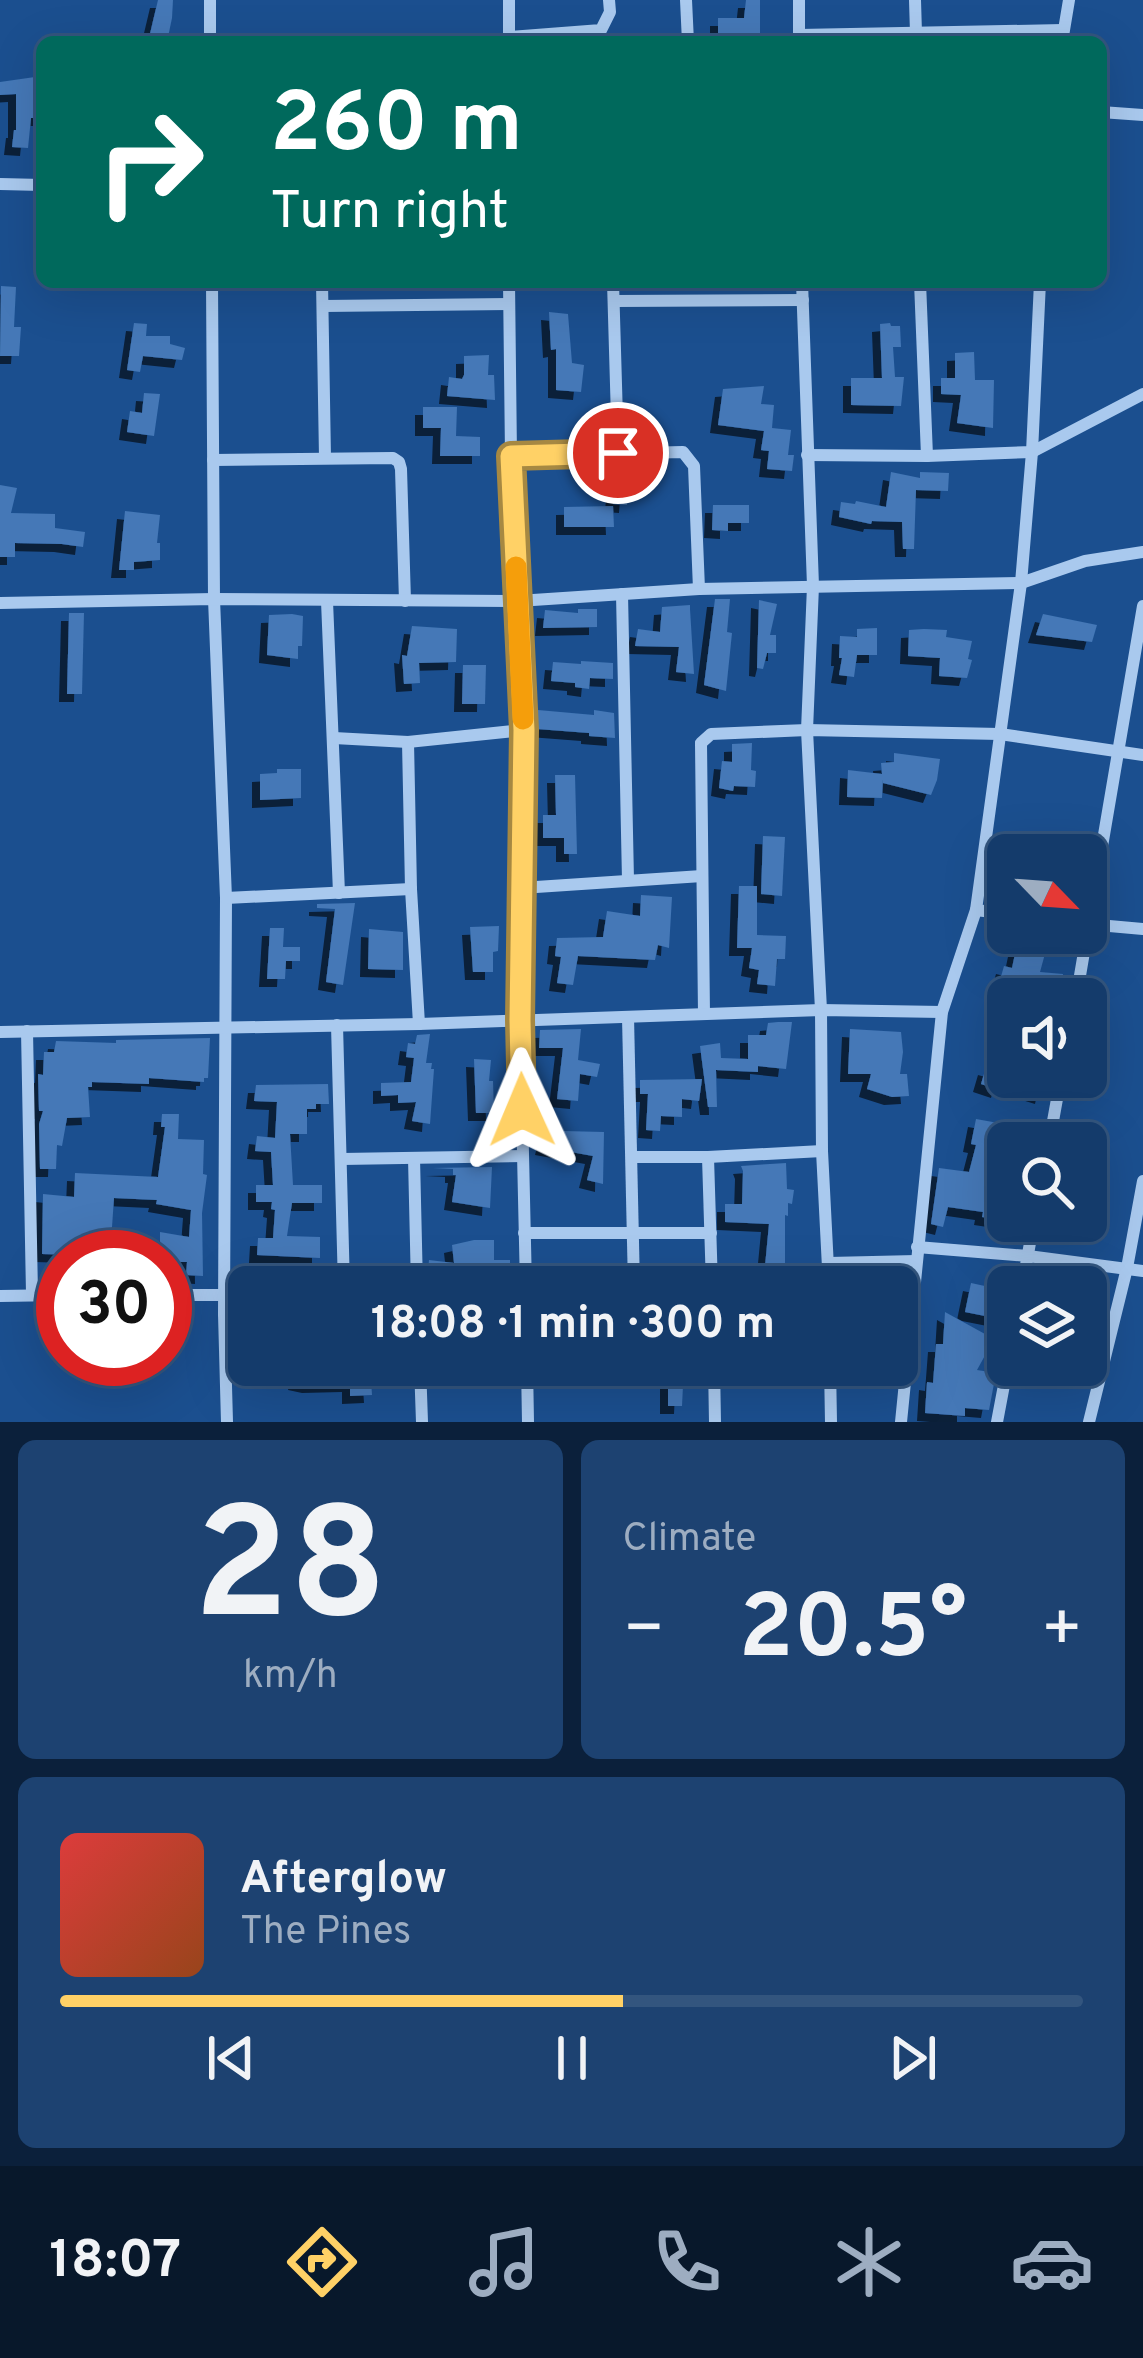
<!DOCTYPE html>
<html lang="en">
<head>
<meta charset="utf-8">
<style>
  body { margin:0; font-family:Overpass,sans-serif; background:#1d4271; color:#f1f3f6; height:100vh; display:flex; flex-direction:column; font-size:45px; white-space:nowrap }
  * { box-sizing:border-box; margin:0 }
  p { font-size:39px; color:#9dadc1 }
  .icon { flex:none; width:66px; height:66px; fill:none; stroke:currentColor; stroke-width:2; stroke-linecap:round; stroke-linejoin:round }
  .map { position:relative; height:1422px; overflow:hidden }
  .sheet { display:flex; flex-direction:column; gap:18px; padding:18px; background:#0b203b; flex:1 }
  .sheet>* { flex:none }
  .top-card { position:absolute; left:36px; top:36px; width:1071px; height:252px; border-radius:18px; box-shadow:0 12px 48px #0002,0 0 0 3px #33557e; background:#00695c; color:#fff; overflow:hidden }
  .needle { width:78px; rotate:115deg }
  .buttons { position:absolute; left:987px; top:834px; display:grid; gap:24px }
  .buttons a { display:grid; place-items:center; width:120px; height:120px; border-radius:18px; background:#143b6b; box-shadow:0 12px 48px #0002,0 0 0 3px #33557e; font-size:60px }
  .speed { position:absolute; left:36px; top:1230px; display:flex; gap:24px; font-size:60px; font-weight:700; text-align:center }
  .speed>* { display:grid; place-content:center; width:156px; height:156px; border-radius:50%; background:#143b6b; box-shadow:0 12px 48px #0002,0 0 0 3px #33557e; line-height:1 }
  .speed .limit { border:18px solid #d22; background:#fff; color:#111 }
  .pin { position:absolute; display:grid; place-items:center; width:102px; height:102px; color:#fff; margin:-51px; border:6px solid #fff; border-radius:50%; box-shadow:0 3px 12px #0007 }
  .me { position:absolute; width:132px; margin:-66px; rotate:359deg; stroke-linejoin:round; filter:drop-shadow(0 0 9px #0008) }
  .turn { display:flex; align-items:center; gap:42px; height:252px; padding:0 36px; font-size:54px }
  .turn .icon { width:156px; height:156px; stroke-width:2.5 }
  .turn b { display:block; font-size:84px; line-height:102px }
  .big { font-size:90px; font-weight:700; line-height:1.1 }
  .sheet .card { flex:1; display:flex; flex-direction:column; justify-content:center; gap:18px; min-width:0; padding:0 42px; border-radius:18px; background:#1d4271 }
  .sheet .dial { align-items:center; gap:0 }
  .dial b { font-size:156px; line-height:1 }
  .song { display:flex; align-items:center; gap:36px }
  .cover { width:144px; height:144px; border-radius:18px; background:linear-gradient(135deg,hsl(0 70% 55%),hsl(20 70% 35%)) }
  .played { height:12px; border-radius:6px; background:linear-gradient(90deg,#ffd166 55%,#33557e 55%) }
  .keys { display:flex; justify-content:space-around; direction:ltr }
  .heat { display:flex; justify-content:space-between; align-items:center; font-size:66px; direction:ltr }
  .sheet .tiles { flex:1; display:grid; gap:18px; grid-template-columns:1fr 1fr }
  .card:last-child { grid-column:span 2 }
  .trip { position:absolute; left:228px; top:1266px; width:690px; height:120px; border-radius:18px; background:#143b6b; box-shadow:0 12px 48px #0002,0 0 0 3px #33557e; font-weight:700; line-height:120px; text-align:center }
  .tabs { display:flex; height:192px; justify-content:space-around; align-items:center; background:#08182b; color:#9dadc1 }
  .tabs .icon { width:84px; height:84px }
  .tabs .current { color:#ffd166 }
  .tabs b { font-size:54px; color:#f1f3f6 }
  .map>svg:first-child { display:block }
  .building { fill:#4478b7; filter:url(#shadow) }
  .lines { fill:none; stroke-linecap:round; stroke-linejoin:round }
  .street { stroke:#a9c9ee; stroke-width:12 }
  .route-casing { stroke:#a68842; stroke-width:30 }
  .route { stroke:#ffd166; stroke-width:21 }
  .slow { stroke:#f59e0b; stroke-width:21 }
</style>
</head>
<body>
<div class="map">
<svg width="1143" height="1422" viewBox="0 0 1143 1422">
  <defs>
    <filter id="shadow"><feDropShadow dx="-8" dy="8" stdDeviation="0" flood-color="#0009"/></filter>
  </defs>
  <rect width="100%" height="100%" fill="#1b4f8f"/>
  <g class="building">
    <path d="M 158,0 L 173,0 L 172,18 L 167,42 L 148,42 Z"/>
    <path d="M 746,0 L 760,0 L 760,34 L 718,33 L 718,18 L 744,18 Z"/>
    <path d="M 42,76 L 42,118 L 31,118 L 28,148 L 12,147 L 14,130 L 16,130 L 16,94 L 0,95 L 0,82 Z"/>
    <path d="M 1,286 L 16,287 L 14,327 L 21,327 L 19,356 L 0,356 Z"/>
    <path d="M 549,312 L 568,314 L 572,363 L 584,365 L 581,392 L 556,390 L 556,349 L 551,350 Z"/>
    <path d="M 134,323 L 147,324 L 146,336 L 170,336 L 170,344 L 185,348 L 182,360 L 143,356 L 140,372 L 127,370 Z"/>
    <path d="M 890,323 L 891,326 L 900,326 L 901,347 L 893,347 L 895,377 L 904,377 L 901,406 L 851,405 L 851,378 L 882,378 L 880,324 Z"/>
    <path d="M 974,352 L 975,380 L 994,380 L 993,428 L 957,423 L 961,395 L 941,394 L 941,378 L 955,378 L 955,353 Z"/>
    <path d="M 489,355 L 488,375 L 494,375 L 495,400 L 447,396 L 449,377 L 462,379 L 464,375 L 464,356 Z"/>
    <path d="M 764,386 L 761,404 L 774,405 L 772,428 L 791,430 L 788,455 L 794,455 L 792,471 L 767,469 L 769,451 L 761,450 L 764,431 L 718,425 L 723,389 Z"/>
    <path d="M 144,393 L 160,394 L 154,436 L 127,432 L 130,411 L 142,413 Z"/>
    <path d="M 423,407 L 457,407 L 456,436 L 480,437 L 480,456 L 440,456 L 441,428 L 423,428 Z"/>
    <path d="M 598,465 L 653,468 L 651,482 L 629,479 L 627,505 L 613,504 L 615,478 L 597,476 Z"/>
    <path d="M 891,472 L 920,478 L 920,472 L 949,473 L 948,491 L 916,490 L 914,549 L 903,549 L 902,522 L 872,521 L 871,524 L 839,517 L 841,502 L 855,504 L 856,501 L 886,507 Z"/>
    <path d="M 0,485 L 17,488 L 11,513 L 55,514 L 55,528 L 85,532 L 83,547 L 62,544 L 15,543 L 15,557 L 0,557 Z"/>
    <path d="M 713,505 L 749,505 L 749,523 L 728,523 L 728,531 L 712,530 Z"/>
    <path d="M 613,506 L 614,527 L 564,527 L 564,507 Z"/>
    <path d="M 125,511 L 160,515 L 157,543 L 160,543 L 160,560 L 134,562 L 134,570 L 119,570 Z"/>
    <path d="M 715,599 L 730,599 L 727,632 L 732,633 L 726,691 L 704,685 Z"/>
    <path d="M 759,600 L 777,604 L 770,635 L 776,635 L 776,653 L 767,653 L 763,669 L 757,668 Z"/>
    <path d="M 690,605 L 690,609 L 694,674 L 676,672 L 679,647 L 635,646 L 638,629 L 660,632 L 662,607 Z"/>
    <path d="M 578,609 L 597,609 L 597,627 L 543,628 L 545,610 L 578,613 Z"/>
    <path d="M 69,613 L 84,613 L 82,694 L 67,694 Z"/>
    <path d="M 292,614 L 303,616 L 302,646 L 298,646 L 298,659 L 267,655 L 269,615 Z"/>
    <path d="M 1043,614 L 1097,625 L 1092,642 L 1036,635 Z"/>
    <path d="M 412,626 L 457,629 L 456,662 L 419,663 L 420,683 L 404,684 L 402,655 L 407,656 Z"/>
    <path d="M 877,628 L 877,655 L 857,655 L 854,677 L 839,675 L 842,658 L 839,658 L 840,636 L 857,637 L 857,629 Z"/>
    <path d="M 924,629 L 947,630 L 946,637 L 972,641 L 968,659 L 972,660 L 967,678 L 939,676 L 940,658 L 908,656 L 909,630 Z"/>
    <path d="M 581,661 L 613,663 L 613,679 L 590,678 L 589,689 L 575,687 L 575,683 L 551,681 L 553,662 L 581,664 Z"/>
    <path d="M 463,665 L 486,665 L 485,704 L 462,704 Z"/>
    <path d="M 538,710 L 594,715 L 594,710 L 614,713 L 615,738 L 589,736 L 589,733 L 537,729 Z"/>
    <path d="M 752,743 L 751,770 L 756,771 L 755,787 L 734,786 L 733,791 L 719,788 L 722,761 L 732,762 L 732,744 Z"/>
    <path d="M 894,753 L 940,759 L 937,780 L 931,795 L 883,783 L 883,779 L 882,798 L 847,797 L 848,770 L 882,774 L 881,763 L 894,762 Z"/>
    <path d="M 277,769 L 301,769 L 301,798 L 260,800 L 260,774 L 277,773 Z"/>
    <path d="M 555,775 L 575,775 L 577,854 L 564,854 L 564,838 L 543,838 L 543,815 L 556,815 Z"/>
    <path d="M 763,836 L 785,837 L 782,896 L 761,894 Z"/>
    <path d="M 739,886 L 757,886 L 757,935 L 786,936 L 785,959 L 777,959 L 775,986 L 757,984 L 759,970 L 749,968 L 752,948 L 737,948 Z"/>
    <path d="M 641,895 L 672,897 L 669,948 L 658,945 L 655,960 L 578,956 L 573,985 L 557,983 L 561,957 L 555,956 L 557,938 L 603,937 L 607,911 L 640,916 Z"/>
    <path d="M 355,903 L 343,985 L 326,982 L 335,909 L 317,908 L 317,904 Z"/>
    <path d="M 499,926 L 498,951 L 493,952 L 493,972 L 473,972 L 470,927 Z"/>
    <path d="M 270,928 L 284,928 L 283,947 L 300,947 L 300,961 L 286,961 L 285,979 L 267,979 Z"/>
    <path d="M 369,929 L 403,932 L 403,970 L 368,969 Z"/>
    <path d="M 1017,944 L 1046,950 L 1040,972 L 1063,974 L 1061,993 L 1019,989 L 1018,992 L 998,987 L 1004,966 L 1012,968 Z"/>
    <path d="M 778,1022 L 792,1022 L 786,1069 L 758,1066 L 758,1072 L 716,1070 L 717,1107 L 708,1107 L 700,1046 L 720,1043 L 721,1058 L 748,1059 L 748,1035 L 766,1035 L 768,1023 Z"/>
    <path d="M 581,1029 L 578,1060 L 600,1064 L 597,1077 L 580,1074 L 578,1101 L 557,1099 L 563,1048 L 539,1048 L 540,1030 Z"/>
    <path d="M 850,1029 L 901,1032 L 903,1052 L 900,1074 L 907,1074 L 909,1096 L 892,1097 L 867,1089 L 871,1074 L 848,1074 Z"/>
    <path d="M 430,1034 L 426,1063 L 432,1063 L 431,1069 L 434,1069 L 430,1124 L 412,1121 L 416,1102 L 398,1103 L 398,1095 L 381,1096 L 381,1083 L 411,1082 L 414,1058 L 406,1057 L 408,1043 L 415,1044 L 417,1035 Z"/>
    <path d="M 210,1038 L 208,1078 L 204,1078 L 204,1082 L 149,1078 L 149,1084 L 92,1082 L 92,1087 L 88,1087 L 90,1117 L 67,1118 L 62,1146 L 57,1145 L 56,1169 L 40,1169 L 39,1124 L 43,1111 L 39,1111 L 38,1074 L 43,1075 L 44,1052 L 54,1052 L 56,1041 L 116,1043 L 116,1040 Z"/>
    <path d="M 474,1059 L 491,1060 L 489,1081 L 493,1081 L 494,1113 L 476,1113 Z"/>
    <path d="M 986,1067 L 1004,1072 L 1003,1077 L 1047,1077 L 1043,1096 L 1001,1083 L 999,1090 L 981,1084 Z"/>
    <path d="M 702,1079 L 699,1101 L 682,1099 L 682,1117 L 661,1116 L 660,1131 L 646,1130 L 648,1094 L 640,1094 L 640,1080 Z"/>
    <path d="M 328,1084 L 329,1104 L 316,1104 L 316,1109 L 307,1109 L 307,1134 L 290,1134 L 293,1185 L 322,1185 L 322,1203 L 292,1203 L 287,1236 L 320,1237 L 320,1258 L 257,1255 L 258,1238 L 273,1238 L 275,1210 L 271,1209 L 272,1202 L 256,1202 L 256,1185 L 273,1185 L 271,1152 L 255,1151 L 257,1136 L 275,1138 L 277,1102 L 254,1101 L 256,1085 Z"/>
    <path d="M 162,1114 L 179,1114 L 178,1139 L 204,1140 L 203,1174 L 207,1175 L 202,1213 L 203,1276 L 186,1275 L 187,1262 L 165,1262 L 165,1257 L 160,1257 L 160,1232 L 189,1237 L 191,1210 L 156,1204 L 157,1200 L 114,1198 L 110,1256 L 42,1254 L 43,1194 L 74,1197 L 75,1173 L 158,1177 L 165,1127 L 161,1127 Z"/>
    <path d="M 976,1119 L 1015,1126 L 1008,1150 L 992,1147 L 987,1174 L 1008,1178 L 1002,1220 L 982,1217 L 983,1212 L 948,1207 L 943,1227 L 931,1224 L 939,1168 L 969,1172 L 976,1145 L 971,1144 Z"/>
    <path d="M 547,1131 L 562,1135 L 563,1131 L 604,1132 L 603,1184 L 587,1180 L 593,1156 L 543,1147 Z"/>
    <path d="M 786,1163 L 787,1189 L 794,1190 L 792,1204 L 788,1203 L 788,1216 L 785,1215 L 785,1287 L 767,1287 L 765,1266 L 769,1224 L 725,1222 L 725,1204 L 742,1204 L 743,1171 L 741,1166 Z"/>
    <path d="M 492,1167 L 490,1208 L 452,1202 L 456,1175 L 453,1175 L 453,1169 L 433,1168 Z"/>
    <path d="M 474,1240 L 494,1240 L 494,1260 L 510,1260 L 510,1277 L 473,1278 L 472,1286 L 427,1282 L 429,1260 L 454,1263 L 452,1245 Z"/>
    <path d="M 971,1283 L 1008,1291 L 1005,1320 L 965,1312 Z"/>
    <path d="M 945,1312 L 994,1339 L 977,1370 L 996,1373 L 989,1410 L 965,1408 L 965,1416 L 925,1413 L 927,1382 L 933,1383 L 936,1344 L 943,1344 Z"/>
    <path d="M 300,1365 L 322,1369 L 322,1365 L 370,1365 L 372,1395 L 350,1396 L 350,1384 L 310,1385 L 296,1382 Z"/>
    <path d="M 644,1365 L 684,1365 L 682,1406 L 668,1406 L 668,1381 L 644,1381 Z"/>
  </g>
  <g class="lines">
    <g class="street">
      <path d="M 210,0 L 210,42"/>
      <path d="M 509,0 L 509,41"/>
      <path d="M 686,0 L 688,42"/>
      <path d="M 799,0 L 799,41"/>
      <path d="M 915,0 L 916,33"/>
      <path d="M 799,35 L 1063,30"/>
      <path d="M 510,37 L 601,30 L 610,12 L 609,0"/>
      <path d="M 1062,42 L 1069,0"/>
      <path d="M 1101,112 L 1143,115"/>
      <path d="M 0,184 L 42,185"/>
      <path d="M 212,282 L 214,599 L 226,898 L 224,1314 L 227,1422"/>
      <path d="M 322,282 L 325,458"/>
      <path d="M 509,282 L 511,456 L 523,730 L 520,1020 L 526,1287"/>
      <path d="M 613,282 L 618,453"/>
      <path d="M 802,282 L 813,586 L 807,730 L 821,1010 L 822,1151 L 829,1287"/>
      <path d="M 920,282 L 927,456"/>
      <path d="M 614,301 L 803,300"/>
      <path d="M 323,306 L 509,304"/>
      <path d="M 807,455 L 927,456 L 1032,452 L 1143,394"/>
      <path d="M 511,456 L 683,452 L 694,466 L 699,589"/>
      <path d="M 213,460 L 393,458 L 399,462 L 401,469 L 405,601"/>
      <path d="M 622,594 L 628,880"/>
      <path d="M 327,601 L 339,893"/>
      <path d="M 0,603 L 214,599 L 518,601 L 699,589 L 1021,583 L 1085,561 L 1143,552"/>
      <path d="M 334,738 L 408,742 L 523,730"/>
      <path d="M 408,742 L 411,889 L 419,1024"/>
      <path d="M 521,888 L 702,876"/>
      <path d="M 226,898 L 411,889"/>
      <path d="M 976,910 L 1008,914"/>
      <path d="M 1087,924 L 1143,929"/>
      <path d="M 1076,999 L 1143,606"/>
      <path d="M 704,1014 L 701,743 L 711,734 L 807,730 L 1000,734 L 1143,755"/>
      <path d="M 628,1017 L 634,1287"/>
      <path d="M 337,1025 L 344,1287"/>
      <path d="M 27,1031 L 32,1294"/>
      <path d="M 0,1032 L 419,1024 L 821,1010 L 942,1012"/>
      <path d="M 1049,1143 L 1061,1077"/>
      <path d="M 633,1157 L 708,1157 L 822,1151"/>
      <path d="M 708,1157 L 712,1287"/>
      <path d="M 414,1158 L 417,1287"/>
      <path d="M 342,1159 L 523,1156"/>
      <path d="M 524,1233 L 711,1233"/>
      <path d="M 917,1247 L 1028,1256 L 1143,1271"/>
      <path d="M 829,1263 L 916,1261"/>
      <path d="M 1022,1287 L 1034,1221"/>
      <path d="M 165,1295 L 224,1295"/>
      <path d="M 0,1296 L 63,1295"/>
      <path d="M 224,1314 L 249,1314"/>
      <path d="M 420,1365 L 422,1422"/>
      <path d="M 527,1365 L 528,1422"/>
      <path d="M 714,1365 L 715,1422"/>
      <path d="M 830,1365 L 831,1422"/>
      <path d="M 901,1422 L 942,1012 L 976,910 L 1021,583 L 1032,452 L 1040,282"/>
      <path d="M 997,1422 L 1008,1364"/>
      <path d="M 1089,1422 L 1127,1268 L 1143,1181"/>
    </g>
  </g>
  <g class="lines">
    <defs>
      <path id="route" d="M 522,1110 L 520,1020 L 524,730 L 511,456 L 618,453"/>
    </defs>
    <use href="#route" class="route-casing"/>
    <use href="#route" class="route"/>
    <path class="slow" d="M 516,567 L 523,719"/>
  </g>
</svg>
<div class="buttons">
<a><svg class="needle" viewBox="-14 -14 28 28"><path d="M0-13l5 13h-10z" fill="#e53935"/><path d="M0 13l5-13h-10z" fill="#9dadc1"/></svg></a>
<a><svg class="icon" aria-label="sound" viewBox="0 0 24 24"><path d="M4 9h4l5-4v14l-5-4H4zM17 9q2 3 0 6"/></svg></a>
<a><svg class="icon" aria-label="search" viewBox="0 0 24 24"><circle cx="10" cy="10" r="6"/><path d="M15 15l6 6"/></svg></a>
<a><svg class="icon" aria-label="layers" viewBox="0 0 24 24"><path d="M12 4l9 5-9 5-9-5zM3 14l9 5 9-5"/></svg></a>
</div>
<div class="speed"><div class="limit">30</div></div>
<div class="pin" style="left:618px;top:453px;background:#d93025"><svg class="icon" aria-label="arrive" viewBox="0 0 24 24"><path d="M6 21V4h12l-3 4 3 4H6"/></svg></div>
<svg class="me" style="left:522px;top:1110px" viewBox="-20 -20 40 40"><path d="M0-17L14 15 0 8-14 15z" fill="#ffd166" stroke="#fff" stroke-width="4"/></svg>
<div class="trip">18:08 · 1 min · 300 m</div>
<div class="top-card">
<div class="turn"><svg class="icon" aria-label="right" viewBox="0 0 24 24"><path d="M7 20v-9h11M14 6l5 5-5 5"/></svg><div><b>260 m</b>Turn right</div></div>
</div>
</div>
<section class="sheet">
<div class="tiles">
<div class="card dial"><b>28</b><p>km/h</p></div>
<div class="card"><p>Climate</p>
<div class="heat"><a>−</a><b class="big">20.5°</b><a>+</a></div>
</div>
<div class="card">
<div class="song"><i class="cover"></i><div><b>Afterglow</b><p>The Pines</p></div></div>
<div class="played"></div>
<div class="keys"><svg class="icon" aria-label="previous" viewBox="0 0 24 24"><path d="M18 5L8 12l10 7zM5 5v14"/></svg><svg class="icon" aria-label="pause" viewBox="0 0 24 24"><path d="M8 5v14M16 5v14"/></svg><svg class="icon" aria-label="next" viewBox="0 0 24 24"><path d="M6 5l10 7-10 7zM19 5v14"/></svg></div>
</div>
</div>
</section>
<nav class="tabs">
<b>18:07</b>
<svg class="icon current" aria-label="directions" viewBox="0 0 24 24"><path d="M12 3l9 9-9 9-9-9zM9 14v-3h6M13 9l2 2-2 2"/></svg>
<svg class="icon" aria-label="music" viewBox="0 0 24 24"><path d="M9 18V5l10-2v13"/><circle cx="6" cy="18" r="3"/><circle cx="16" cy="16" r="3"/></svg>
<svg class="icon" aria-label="phone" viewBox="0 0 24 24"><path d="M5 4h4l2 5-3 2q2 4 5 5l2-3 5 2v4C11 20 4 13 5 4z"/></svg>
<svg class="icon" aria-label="climate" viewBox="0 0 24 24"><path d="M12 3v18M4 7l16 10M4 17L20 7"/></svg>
<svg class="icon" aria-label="car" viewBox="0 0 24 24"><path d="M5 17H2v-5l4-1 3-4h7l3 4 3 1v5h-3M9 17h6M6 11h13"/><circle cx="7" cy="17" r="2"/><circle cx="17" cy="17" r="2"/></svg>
</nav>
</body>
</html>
